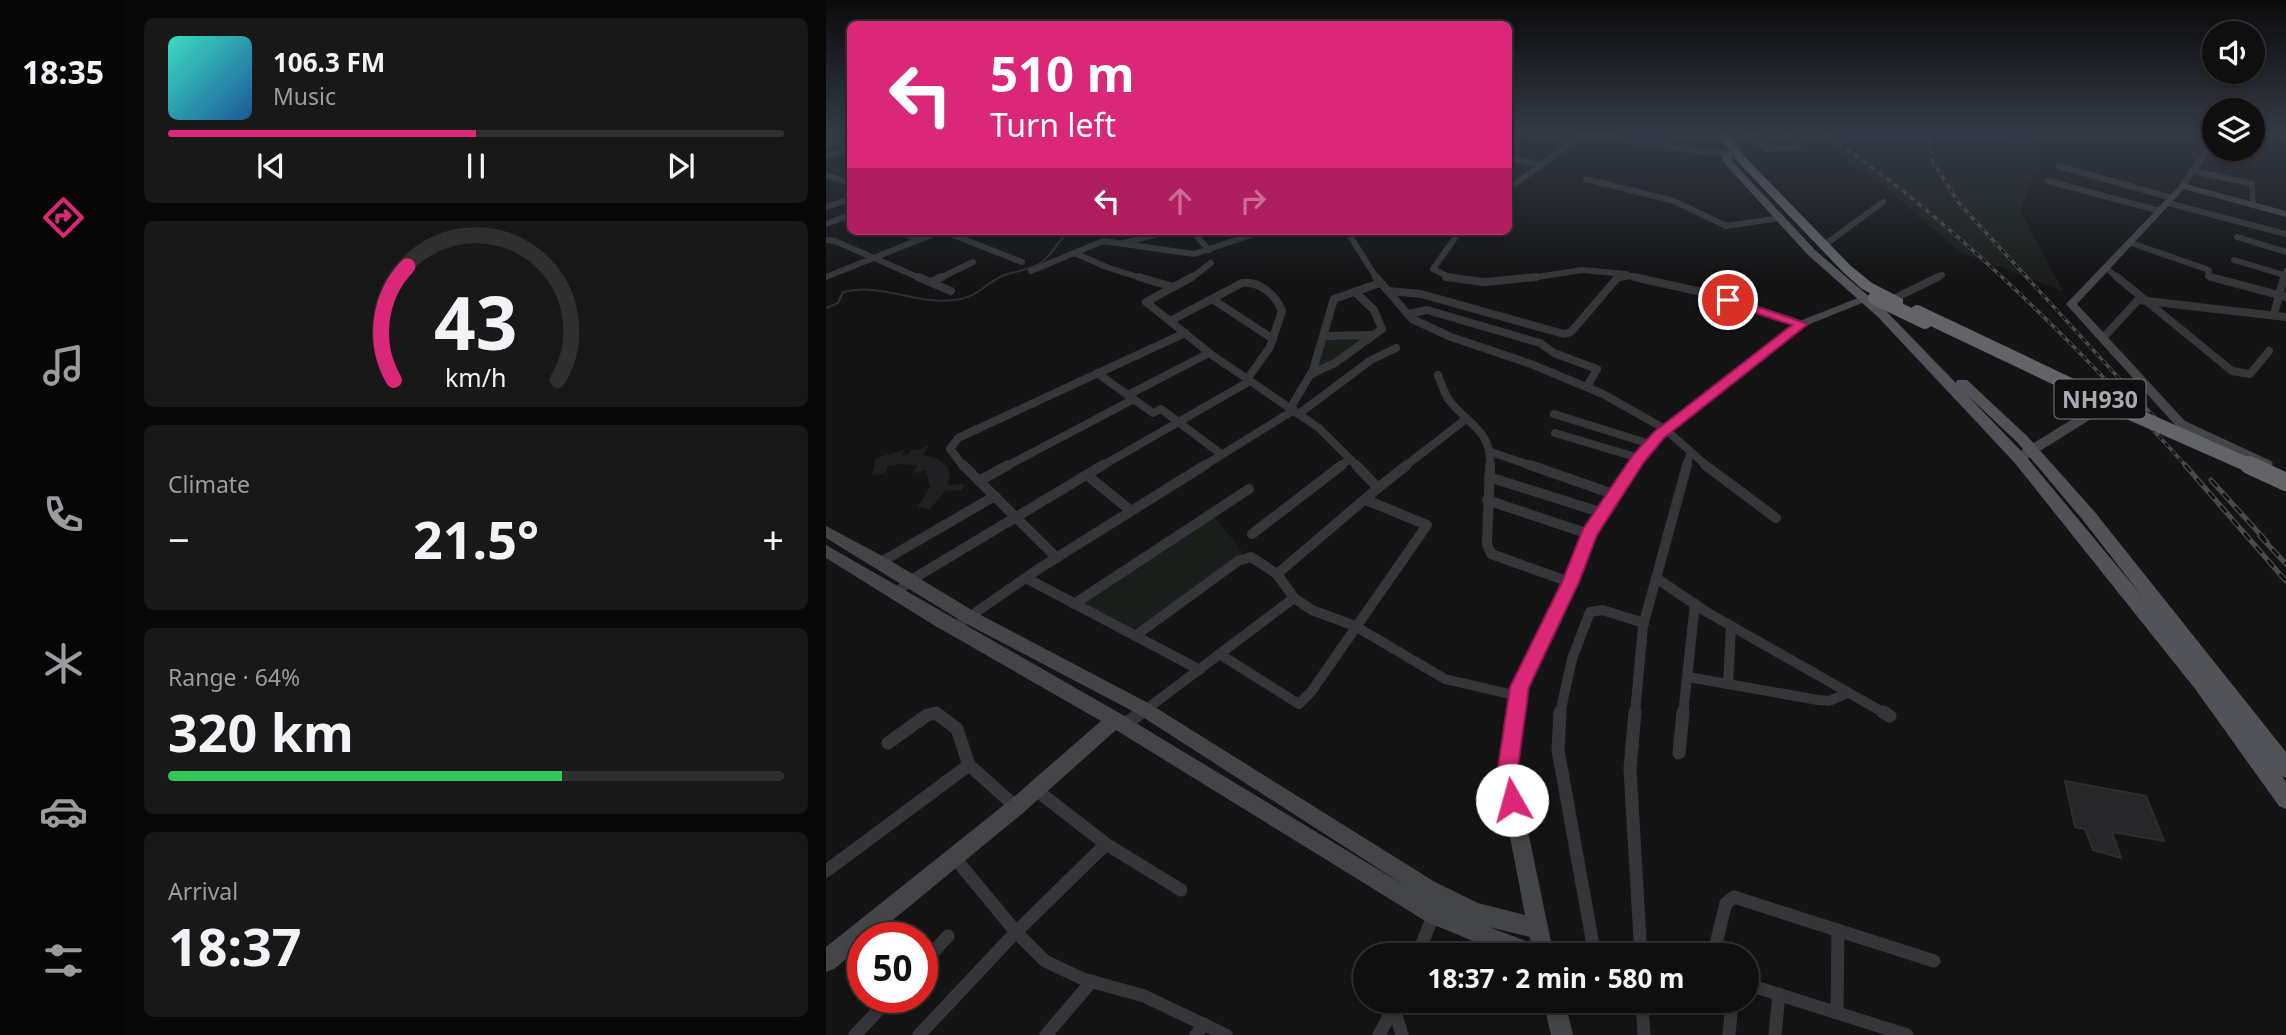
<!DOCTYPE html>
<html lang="en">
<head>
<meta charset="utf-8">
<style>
  body { margin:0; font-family:"Noto Sans",sans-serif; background:#181819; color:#f1f3f6; height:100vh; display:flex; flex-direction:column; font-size:26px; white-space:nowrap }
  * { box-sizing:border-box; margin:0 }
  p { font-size:23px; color:#9b9c9f }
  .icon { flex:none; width:38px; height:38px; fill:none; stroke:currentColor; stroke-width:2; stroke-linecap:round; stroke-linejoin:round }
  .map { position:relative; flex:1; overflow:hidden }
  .sheet { display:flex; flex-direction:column; gap:18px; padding:18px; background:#080809; width:700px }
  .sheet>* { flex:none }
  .top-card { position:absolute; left:21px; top:21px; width:665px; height:214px; border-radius:10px; box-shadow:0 4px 10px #0003,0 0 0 2px #2f2f30; background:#db2777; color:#fff; overflow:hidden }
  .fabs { position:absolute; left:1376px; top:21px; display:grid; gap:14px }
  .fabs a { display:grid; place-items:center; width:63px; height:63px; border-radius:50%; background:#0f0f10; box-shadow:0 4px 10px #0003,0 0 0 2px #2f2f30; font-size:35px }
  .speed { position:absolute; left:21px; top:922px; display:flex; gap:14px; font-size:35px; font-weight:700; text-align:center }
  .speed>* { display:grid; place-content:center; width:91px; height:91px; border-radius:50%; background:#0f0f10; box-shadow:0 4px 10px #0003,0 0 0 2px #2f2f30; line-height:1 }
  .speed .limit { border:10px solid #d22; background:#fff; color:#111 }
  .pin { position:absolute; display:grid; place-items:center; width:60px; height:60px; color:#fff; margin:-30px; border:4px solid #fff; border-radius:50%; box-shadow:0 2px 7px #0007 }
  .me { position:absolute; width:77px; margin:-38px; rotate:353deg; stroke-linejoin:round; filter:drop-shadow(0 0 5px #0008) }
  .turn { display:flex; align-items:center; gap:24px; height:147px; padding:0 28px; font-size:32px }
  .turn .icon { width:91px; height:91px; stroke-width:2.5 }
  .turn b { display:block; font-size:49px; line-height:60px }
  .lanes { display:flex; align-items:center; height:66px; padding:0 28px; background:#0003; justify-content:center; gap:35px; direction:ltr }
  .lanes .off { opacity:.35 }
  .big { font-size:52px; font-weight:700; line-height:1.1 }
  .sheet .card { flex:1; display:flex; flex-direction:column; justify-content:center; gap:10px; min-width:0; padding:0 24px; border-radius:10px; background:#181819 }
  .sheet .dial { align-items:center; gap:0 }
  .dial svg { height:182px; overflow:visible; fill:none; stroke:#2f2f30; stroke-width:7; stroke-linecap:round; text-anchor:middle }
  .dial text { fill:#f1f3f6; stroke:none }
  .song { display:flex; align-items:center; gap:21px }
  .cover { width:84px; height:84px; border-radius:10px; background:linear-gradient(135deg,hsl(170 70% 55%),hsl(210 70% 35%)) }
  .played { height:7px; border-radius:4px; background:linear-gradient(90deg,#db2777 50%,#2f2f30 50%) }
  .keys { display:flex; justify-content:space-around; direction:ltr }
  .heat { display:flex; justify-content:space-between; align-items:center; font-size:38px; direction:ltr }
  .charge { height:10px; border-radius:5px; background:linear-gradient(90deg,#34c759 64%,#2f2f30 0) }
  .trip { position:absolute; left:527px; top:943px; width:406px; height:70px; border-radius:35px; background:#0f0f10; box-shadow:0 4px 10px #0003,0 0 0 2px #2f2f30; font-weight:700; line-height:70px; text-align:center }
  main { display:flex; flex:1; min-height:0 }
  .dock { display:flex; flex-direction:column; width:126px; justify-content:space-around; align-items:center; background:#060606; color:#9b9c9f }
  .dock .icon { width:49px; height:49px }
  .dock .active { color:#db2777 }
  .dock b { font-size:32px; color:#f1f3f6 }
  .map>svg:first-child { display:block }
  .built { fill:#202022 }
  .green { fill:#1a1f1b }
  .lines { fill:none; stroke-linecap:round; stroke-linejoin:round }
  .stream { stroke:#2c3137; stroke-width:2 }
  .building { fill:#272729; stroke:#2e2e31; stroke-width:2 }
  .street-far3 { stroke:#353639; stroke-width:6 }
  .street-far2 { stroke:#353639; stroke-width:8 }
  .street-far1 { stroke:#353639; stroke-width:10 }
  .street { stroke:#353639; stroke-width:13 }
  .secondary { fill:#434549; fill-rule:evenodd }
  .primary { fill:#515358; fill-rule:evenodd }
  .highway { fill:#62646a; fill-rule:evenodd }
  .rail-far1-casing { stroke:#484a4e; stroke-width:3.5 }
  .rail-casing { stroke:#484a4e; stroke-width:5 }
  .rail-far1 { stroke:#0f0f10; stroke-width:2; stroke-dasharray:5; stroke-linecap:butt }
  .rail { stroke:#0f0f10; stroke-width:2.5; stroke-dasharray:9; stroke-linecap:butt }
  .highway-bridge-far1 { stroke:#62646a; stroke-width:14 }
  .highway-bridge { stroke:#62646a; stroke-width:18 }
  .route { fill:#db2777; stroke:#8e194d; stroke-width:2 }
  .labels { text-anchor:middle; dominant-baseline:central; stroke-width:7; stroke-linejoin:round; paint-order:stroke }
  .shield { fill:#0f0f10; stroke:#797c82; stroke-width:2 }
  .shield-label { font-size:23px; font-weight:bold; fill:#a7aab3 }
</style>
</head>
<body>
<main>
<nav class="dock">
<b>18:35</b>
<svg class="icon active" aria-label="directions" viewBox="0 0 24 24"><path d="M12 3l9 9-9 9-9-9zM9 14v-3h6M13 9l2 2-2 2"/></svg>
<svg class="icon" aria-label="music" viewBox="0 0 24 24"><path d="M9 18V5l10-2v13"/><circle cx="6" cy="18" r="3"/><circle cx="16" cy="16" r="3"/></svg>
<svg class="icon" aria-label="phone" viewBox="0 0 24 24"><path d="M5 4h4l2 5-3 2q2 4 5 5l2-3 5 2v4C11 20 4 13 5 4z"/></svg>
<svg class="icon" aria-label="climate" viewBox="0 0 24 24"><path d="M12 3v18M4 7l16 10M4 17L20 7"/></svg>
<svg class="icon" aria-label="car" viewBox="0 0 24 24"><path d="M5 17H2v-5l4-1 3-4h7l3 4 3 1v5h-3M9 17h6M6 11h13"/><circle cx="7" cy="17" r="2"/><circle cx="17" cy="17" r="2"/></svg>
<svg class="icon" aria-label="filters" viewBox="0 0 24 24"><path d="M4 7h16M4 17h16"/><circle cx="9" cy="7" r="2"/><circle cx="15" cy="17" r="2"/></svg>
</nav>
<section class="sheet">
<div class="card">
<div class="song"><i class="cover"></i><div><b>106.3 FM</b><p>Music</p></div></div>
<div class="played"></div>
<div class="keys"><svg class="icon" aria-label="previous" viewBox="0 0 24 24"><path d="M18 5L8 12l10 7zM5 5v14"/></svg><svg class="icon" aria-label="pause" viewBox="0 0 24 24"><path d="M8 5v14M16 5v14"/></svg><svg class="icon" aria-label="next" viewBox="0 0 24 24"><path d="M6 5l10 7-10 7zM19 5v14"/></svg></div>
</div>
<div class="card dial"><svg viewBox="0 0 100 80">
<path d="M14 69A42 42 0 1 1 86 69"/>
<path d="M14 69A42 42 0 0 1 20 19" stroke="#db2777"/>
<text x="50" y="56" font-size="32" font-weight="700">43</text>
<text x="50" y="72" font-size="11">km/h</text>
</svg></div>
<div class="card"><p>Climate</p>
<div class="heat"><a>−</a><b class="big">21.5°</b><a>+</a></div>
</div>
<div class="card"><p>Range · 64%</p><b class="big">320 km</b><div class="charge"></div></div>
<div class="card"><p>Arrival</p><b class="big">18:37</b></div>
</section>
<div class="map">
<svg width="1460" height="1035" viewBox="0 0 1460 1035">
  <rect width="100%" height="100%" fill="#141415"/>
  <path class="built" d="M 99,446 L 103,446 L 97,455 L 110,458 L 122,467 L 124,475 L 122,485 L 138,484 L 136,490 L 119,491 L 103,510 L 92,506 L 104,487 L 100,470 L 89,473 L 86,472 L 92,466 L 76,464 L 62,466 L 60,472 L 46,475 L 50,458 L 78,450 L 76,456 L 81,455 L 86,450 L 96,449 Z"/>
  <g class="green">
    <path d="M 987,134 L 1170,134 L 1210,142 L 1207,175 L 1194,211 L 1237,291 L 1134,252 L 1057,185 Z"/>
    <path d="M 500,337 L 542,337 L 505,363 L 489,370 Z"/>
    <path d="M 388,516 L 417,553 L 308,630 L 254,603 Z"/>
  </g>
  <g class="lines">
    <path class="stream" d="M 0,308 L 12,303 L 17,292 C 55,282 89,305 128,300 C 153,297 157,285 176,276 C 188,271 205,270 216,262 C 228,253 232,238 245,231"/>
  </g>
  <path class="building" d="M 1239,781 L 1320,796 L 1338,841 L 1286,832 L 1295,858 L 1267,850 L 1259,829 L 1249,827 Z"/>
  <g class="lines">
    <g class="street-far3">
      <path d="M 759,134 L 879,152 L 902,152"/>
      <path d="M 924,134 L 941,149 L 973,147 L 960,134"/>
      <path d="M 0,145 L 24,136"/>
      <path d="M 1,156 L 24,148"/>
      <path d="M 682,157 L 715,166"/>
      <path d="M 1233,166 L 1346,198"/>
      <path d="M 1367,171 L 1426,184 L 1427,205"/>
      <path d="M 0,175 L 24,183"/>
      <path d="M 760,179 L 848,201 L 900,226 L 954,218"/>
      <path d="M 1222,181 L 1334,211"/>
      <path d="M 1356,186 L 1388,142"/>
      <path d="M 682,189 L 758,134"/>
      <path d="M 1342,203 L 1460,234"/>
      <path d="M 0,207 L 24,199"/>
      <path d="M 0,224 L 24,215"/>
      <path d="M 71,231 L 93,240"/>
      <path d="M 117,231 L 196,262"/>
      <path d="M 366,231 L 383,250"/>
      <path d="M 521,231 L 551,279"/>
      <path d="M 1411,237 L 1460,252"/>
      <path d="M 0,240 L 9,241 L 96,279"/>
      <path d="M 298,243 L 342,231"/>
      <path d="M 1305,243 L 1383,270 L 1382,276 L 1392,279"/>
      <path d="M 997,246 L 1057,202"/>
      <path d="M 248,253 L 283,268 L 319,279"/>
      <path d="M 1408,260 L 1458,275"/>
      <path d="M 1280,268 L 1293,279"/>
      <path d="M 205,271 L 277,241 L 368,254 L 425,235"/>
      <path d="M 0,277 L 115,231"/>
      <path d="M 112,279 L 147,262"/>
      <path d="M 364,279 L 385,263"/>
      <path d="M 627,279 L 607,269 L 634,231"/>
      <path d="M 698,279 L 756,270 L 800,274"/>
      <path d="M 789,279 L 804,276 L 820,279"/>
      <path d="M 1109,279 L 1116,275"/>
      <path d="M 1458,279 L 1460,271"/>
    </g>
    <g class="street-far2">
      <path d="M 92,277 L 125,291"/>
      <path d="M 313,277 L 347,287"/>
      <path d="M 366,277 L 320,302 L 386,355 L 493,428 L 532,467"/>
      <path d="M 550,277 L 586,319 L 625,337 L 705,364 L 777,394 L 839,429 L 882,467"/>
      <path d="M 620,277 L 658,282 L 710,277"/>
      <path d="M 808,277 L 880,293 L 975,324"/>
      <path d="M 1291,277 L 1406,371 L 1424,374 L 1443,351"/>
      <path d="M 1385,277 L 1460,297"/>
      <path d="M 105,282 L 116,277"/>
      <path d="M 562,291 L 595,294 L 738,334 L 745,332 L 792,277"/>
      <path d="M 386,299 L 447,339"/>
      <path d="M 1067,299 L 1112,277"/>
      <path d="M 582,314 L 601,310 L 714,343 L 728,353 L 771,369 L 761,387"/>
      <path d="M 1448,314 L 1458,277"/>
      <path d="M 344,321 L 416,283 C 434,281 450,295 456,311 L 444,347 L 422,378"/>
      <path d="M 498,336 L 547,335"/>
      <path d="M 1277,338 L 1312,300 L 1460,317"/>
      <path d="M 271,373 L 327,413 L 335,409 L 395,454"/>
      <path d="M 485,374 L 509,363 L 556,329 L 548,310 L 529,292"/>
      <path d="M 612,375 C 615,383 618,393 623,400 C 643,426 666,430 664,467"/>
      <path d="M 302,395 L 383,353"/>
      <path d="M 465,407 L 487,370 L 508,299 L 554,283"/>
      <path d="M 474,413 L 545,360 L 570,348"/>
      <path d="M 728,414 L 824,444"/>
      <path d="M 729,433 L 813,458"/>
      <path d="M 665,452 L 709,467"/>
      <path d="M 138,467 L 124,449 L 132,438 L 359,333"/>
      <path d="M 179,467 L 308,399"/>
      <path d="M 274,467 L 424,381"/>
      <path d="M 376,467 L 468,410"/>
      <path d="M 513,467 L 524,459"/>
      <path d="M 578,467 L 640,419"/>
      <path d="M 860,467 L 864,454"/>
    </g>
    <g class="street-far1">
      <path d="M 137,465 L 231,558"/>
      <path d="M 664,465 L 661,544 L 665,554 L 744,582"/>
      <path d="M 704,465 L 787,494"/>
      <path d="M 879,465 L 950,518"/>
      <path d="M 262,476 L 305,511"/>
      <path d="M 663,477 L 777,513"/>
      <path d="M 153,481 L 182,465"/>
      <path d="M 552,488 L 581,465"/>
      <path d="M 661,500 L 763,534"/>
      <path d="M 426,534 L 516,465"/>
      <path d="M 55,562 L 169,496"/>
      <path d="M 451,574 L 552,488 L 530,465"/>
      <path d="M 200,578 L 374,670"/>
      <path d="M 830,578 L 879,611 L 1060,714"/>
      <path d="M 71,592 L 85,580 L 277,465"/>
      <path d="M 248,604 L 423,489"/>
      <path d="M 127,628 L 214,568 L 379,465"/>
      <path d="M 309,636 L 412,561 L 425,557 L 451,574 L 468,598 L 486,610 L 529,626 L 619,679 L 692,696"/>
      <path d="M 395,655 L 473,704 L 485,692 L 601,525 L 540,500"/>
      <path d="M 862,677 L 992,700 L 1003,701 L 1022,693"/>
      <path d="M 902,684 L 905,626"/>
      <path d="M 107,714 L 111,714"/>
      <path d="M 314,714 L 468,598"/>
      <path d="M 734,714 L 746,659 L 764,612 L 776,610 L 818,623"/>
      <path d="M 809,714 L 817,626 L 861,465"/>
      <path d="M 857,714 L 869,604"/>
    </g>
    <g class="street">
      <path d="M 734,712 L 732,750 L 769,956"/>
      <path d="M 809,712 L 804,769 L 815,956"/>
      <path d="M 1057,712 L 1064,716"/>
      <path d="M 298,725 L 316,712"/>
      <path d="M 62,743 L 101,715 L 110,713 L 131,729 L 143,765"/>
      <path d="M 853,753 L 857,712"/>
      <path d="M 210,790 L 280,844 L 355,890"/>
      <path d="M 128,857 L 190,932 L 219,961 L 257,979 L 318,996 L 400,1035"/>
      <path d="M 0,871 L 143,765 L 190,807"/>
      <path d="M 591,956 L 608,914"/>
      <path d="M 887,956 L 900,903 L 908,897 L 1108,961"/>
      <path d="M 96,964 L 122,936"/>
      <path d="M 920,984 L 1081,1035"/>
      <path d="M 816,1001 L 818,1035"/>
      <path d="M 568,1008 L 576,1035"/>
      <path d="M 1011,1013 L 1012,930"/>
      <path d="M 29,1035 L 64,998"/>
      <path d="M 93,1035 L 190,932 L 280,844"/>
      <path d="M 220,1035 L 266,981"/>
      <path d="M 370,1035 L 378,1024"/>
      <path d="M 553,1035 L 571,1001"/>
      <path d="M 903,1035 L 906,1001"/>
      <path d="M 949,1035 L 953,994"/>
    </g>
    <g class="secondary">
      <path d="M 1356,183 L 1460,211 L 1460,217 L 1358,189 L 1251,304 L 1359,421 L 1445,461 L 1447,464 L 1445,467 L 1435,467 L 1351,427 L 1240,304 Z"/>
      <path d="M 1037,296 L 1042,299 L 1041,301 L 979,326 L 843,432 L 818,461 L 770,535 L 752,582 L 701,687 L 690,774 L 728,956 L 683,956 L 601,922 L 290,730 L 197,813 L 45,938 L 37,938 L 37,945 L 8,969 L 0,972 L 0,947 L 183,801 L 275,721 L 106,624 L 0,558 L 0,545 L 295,714 L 578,885 L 312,714 L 137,622 L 0,538 L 0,526 L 60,558 L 149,612 L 324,704 L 609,882 L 652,903 L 699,915 L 672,774 L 685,687 L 736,582 L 756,534 L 808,455 L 835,426 L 971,322 ZM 663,927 L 704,937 L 705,943 Z"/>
      <path d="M 1263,384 L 1273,389 L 1275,411 L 1273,414 L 1198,461 L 1188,461 L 1186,458 L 1188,455 L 1263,409 L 1261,391 L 1257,388 Z"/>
      <path d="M 717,1001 L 739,1001 L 747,1035 L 725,1035 Z"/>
    </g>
    <path class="primary" d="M 901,152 L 907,152 L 906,161 L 989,250 L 1060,311 L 1130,383 L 1131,380 L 1141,380 L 1201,436 L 1268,511 L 1460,752 L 1460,778 L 1456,776 L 1460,782 L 1460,809 L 1453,806 L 1370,690 L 1188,462 L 1052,317 L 981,254 L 899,164 L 896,158 ZM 1140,394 L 1191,442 L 1256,519 L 1316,596 L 1198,454 Z"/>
    <path class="highway" d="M 892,134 L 901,134 L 920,158 L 1025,266 L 1046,283 L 1077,299 L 1077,305 L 1067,305 L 1036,289 L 1017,272 L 912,162 Z"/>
    <defs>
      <g id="rail-far1">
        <path d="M 1000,134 C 1027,154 1055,173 1082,195 C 1183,277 1274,371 1361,467"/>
        <path d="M 1104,134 L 1105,158 L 1132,202 L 1343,433"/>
      </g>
      <g id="rail">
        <path d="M 1359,465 L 1460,581"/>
        <path d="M 1385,480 L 1441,542"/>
        <path d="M 1434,536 L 1460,564"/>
      </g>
    </defs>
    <use href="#rail-far1" class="rail-far1-casing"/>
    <use href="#rail" class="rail-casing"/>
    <use href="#rail-far1" class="rail-far1"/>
    <use href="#rail" class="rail"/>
    <g class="highway-bridge-far1">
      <path d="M 1049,298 L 1099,322"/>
      <path d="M 1091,312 L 1293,408 L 1427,467"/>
    </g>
    <path class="highway-bridge" d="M 1423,465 L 1460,482"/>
  </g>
  <linearGradient id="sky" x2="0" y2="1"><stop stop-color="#0b0b0c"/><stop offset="0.48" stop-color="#343a46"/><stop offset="1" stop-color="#343a46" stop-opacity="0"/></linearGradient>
  <rect width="1460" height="278" fill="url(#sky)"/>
  <path class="route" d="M 898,298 L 906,298 L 982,324 L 838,438 L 818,462 L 771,535 L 753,582 L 703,687 L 691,774 L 697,800 L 694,807 L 686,810 L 679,807 L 671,774 L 684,687 L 736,582 L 757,529 L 807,455 L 828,432 L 966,325 L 898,303 Z"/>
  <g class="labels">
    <rect class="shield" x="1228.5" y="379.5" width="91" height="39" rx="5"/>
    <g class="shield-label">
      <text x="1274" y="399">NH930</text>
    </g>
  </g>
</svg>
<div class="fabs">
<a><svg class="icon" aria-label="sound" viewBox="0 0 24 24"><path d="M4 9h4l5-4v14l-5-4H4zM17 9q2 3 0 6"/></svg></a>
<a><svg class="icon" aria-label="layers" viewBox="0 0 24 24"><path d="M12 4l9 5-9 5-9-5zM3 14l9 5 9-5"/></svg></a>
</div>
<div class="speed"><div class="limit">50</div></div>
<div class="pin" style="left:902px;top:300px;background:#d93025"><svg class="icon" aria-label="arrive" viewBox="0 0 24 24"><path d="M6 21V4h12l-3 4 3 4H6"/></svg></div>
<svg class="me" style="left:686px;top:800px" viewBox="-20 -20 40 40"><circle r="19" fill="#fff"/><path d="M0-13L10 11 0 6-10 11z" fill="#db2777"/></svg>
<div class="trip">18:37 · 2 min · 580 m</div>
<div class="top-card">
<div class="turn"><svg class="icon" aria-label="left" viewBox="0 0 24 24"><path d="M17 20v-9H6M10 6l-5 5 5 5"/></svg><div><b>510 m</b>Turn left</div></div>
<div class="lanes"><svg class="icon" aria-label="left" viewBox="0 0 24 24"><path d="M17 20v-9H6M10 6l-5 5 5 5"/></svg><svg class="icon off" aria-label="ahead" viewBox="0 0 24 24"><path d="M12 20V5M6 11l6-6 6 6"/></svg><svg class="icon off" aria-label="right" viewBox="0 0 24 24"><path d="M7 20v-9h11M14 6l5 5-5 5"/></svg></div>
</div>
</div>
</main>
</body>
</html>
